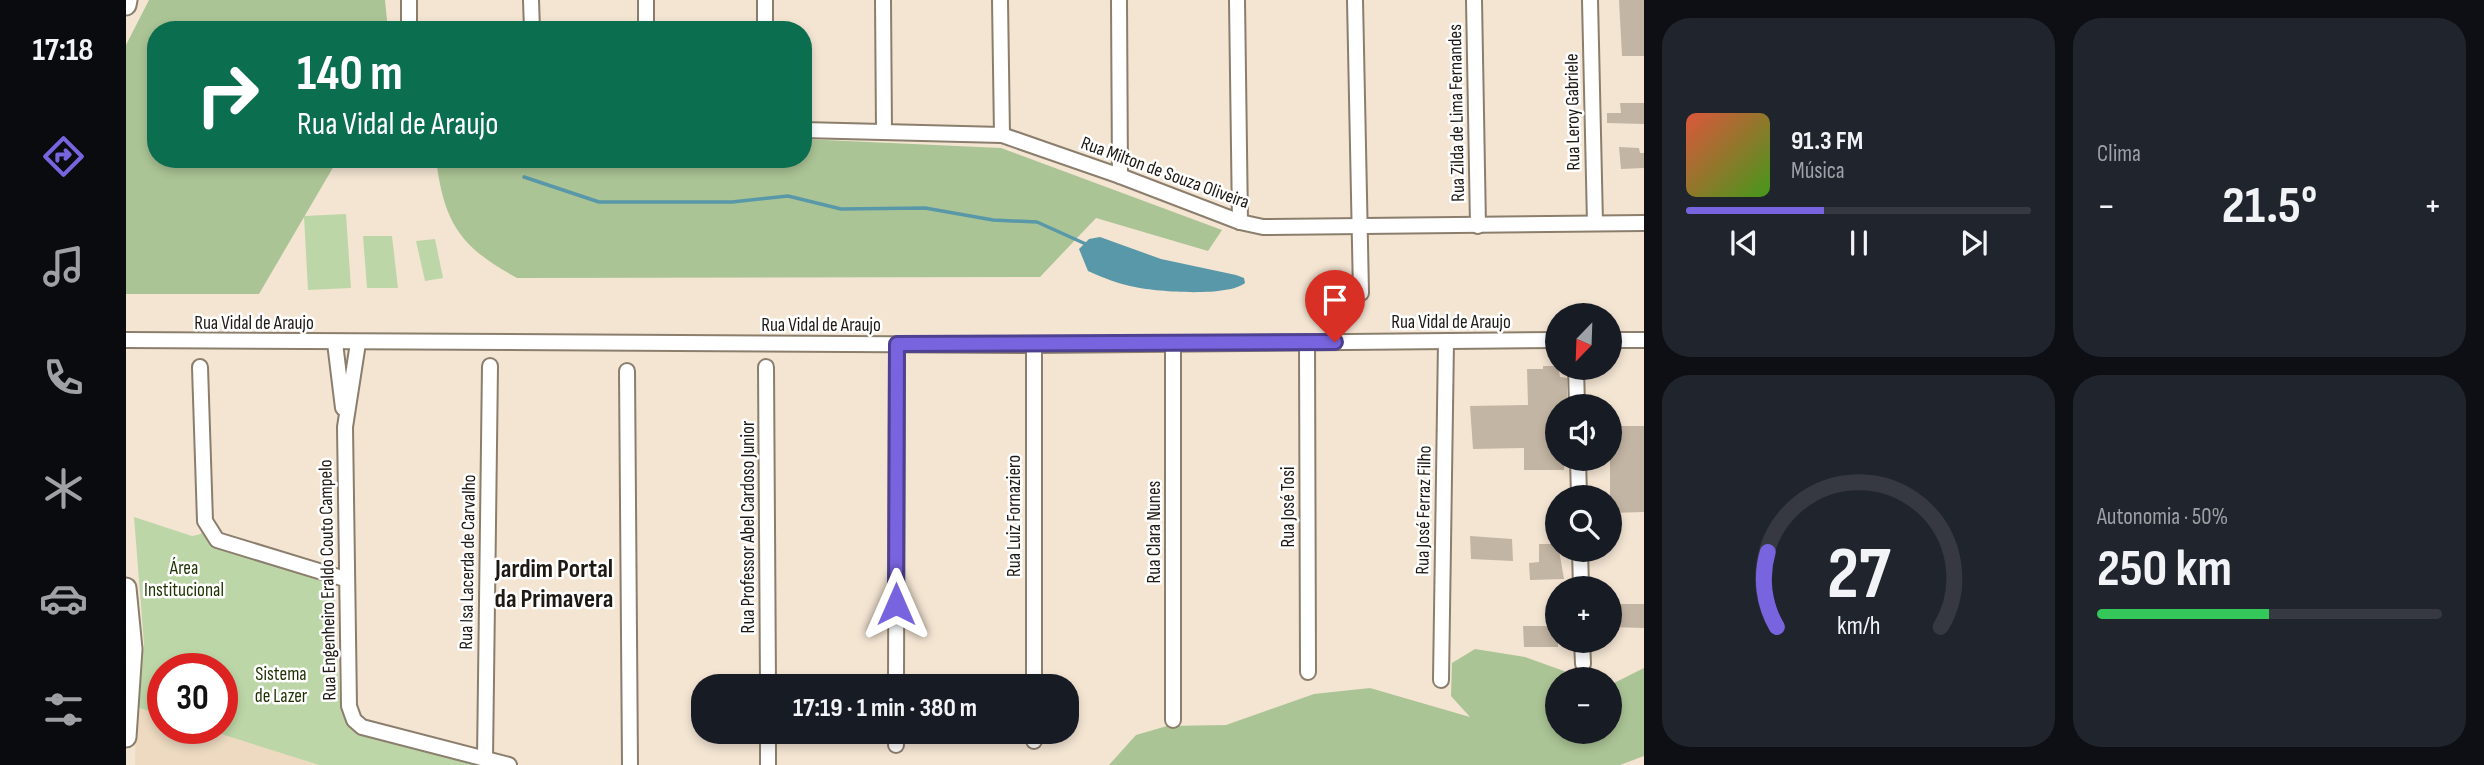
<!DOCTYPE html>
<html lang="pt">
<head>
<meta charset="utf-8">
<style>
  body { margin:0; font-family:"Sofia Sans Condensed",sans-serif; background:#20242c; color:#f1f3f6; height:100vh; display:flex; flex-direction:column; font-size:26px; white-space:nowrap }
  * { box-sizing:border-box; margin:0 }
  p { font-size:23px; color:#9ea1a6 }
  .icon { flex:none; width:38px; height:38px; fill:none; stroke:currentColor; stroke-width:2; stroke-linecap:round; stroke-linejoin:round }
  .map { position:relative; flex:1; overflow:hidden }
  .drawer { display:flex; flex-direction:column; gap:18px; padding:18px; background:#0d0f14; width:840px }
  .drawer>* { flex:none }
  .hud { position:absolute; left:21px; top:21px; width:665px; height:147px; border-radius:28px; box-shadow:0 4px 10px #0003; background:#0b6e4f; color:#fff; overflow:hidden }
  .needle { width:46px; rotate:203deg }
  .controls { position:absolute; left:1419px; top:303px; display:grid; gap:14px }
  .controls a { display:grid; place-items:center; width:77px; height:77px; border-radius:50%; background:#171b24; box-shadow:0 4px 10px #0003; font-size:35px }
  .speed { position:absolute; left:21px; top:653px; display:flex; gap:14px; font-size:35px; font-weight:700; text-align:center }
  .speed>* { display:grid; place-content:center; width:91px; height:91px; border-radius:50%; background:#171b24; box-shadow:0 4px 10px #0003; line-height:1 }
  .speed .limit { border:10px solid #d22; background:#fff; color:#111 }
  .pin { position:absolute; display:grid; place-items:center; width:60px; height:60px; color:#fff; margin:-72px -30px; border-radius:50% 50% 50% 0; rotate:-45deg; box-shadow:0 0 7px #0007 }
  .pin .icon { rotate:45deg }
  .me { position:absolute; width:77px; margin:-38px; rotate:0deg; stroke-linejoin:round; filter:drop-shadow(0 0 5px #0008) }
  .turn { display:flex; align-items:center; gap:24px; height:147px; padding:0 35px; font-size:32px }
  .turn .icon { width:91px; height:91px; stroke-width:2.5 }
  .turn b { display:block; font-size:49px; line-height:60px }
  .big { font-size:52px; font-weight:700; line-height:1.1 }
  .drawer .widget { flex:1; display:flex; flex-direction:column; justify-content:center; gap:10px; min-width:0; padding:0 24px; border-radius:28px; background:#20242c }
  .drawer .dial { align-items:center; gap:0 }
  .dial svg { height:182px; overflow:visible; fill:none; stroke:#363941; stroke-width:7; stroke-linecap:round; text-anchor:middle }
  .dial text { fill:#f1f3f6; stroke:none }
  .song { display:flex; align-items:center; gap:21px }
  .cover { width:84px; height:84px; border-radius:10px; background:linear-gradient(135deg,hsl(10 70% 55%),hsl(100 70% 35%)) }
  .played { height:7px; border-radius:4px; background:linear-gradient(90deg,#7964df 40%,#363941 40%) }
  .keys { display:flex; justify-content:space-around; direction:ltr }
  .heat { display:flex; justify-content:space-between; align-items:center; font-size:38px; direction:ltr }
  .charge { height:10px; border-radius:5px; background:linear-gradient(90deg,#34c759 50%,#363941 0) }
  .drawer .tiles { flex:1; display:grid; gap:18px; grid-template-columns:repeat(2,1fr) }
  .trip { position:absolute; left:565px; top:674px; width:388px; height:70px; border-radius:28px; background:#171b24; box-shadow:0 4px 10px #0003; font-weight:700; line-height:70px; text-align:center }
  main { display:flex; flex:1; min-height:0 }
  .tab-bar { display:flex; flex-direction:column; width:126px; justify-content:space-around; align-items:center; background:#090b0e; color:#9ea1a6 }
  .tab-bar .icon { width:49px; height:49px }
  .tab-bar .selected { color:#7964df }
  .tab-bar b { font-size:32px; color:#f1f3f6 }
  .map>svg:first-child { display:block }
  .built { fill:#eddac1 }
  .green { fill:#bdd6a7 }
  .forest { fill:#abc495 }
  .water { fill:#5998a9 }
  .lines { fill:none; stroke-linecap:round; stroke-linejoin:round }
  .stream { stroke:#5998a9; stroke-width:3.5 }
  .building { fill:#c3b5a3 }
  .minor-casing { stroke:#8b7e6d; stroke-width:18 }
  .major-casing { stroke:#8b7e6d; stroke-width:23 }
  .minor { stroke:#fff; stroke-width:14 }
  .major { stroke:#fff; stroke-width:19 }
  .route-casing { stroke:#4f4191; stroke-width:18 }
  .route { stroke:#7964df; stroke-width:12 }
  .labels { text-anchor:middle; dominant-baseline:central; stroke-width:5; stroke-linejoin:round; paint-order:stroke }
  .street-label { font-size:19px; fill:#1e1913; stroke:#fff }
  .park-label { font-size:19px; fill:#1d3200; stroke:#fff }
  .district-label { font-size:26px; font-weight:bold; fill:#1e1913; stroke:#fff }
</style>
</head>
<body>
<main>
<nav class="tab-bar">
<b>17:18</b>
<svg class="icon selected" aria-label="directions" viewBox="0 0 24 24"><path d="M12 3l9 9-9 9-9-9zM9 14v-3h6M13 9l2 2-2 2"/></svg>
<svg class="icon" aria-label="music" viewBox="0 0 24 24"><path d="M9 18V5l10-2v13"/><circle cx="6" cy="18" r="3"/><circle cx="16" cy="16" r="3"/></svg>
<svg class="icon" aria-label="phone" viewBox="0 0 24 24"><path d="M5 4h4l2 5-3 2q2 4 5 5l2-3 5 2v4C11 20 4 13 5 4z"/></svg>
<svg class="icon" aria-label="climate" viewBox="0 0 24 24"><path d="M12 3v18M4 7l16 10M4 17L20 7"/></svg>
<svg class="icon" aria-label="car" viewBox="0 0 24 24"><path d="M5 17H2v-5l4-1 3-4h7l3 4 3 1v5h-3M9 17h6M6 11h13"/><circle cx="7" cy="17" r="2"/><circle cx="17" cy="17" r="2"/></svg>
<svg class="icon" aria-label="filters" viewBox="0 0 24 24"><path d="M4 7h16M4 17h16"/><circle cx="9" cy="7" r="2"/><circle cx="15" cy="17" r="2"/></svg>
</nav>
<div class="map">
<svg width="1518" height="765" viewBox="0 0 1518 765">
  <rect width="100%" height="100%" fill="#f4e5d3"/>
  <path class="built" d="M 10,707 L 37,715 L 37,728 L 76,728 L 193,765 L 9,765 Z"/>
  <g class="green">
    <path d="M 220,214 L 225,288 L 182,290 L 178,216 Z"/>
    <path d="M 237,236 L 266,236 L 272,288 L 241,288 Z"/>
    <path d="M 309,239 L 317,278 L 299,281 L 290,241 Z"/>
    <path d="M 8,517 L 66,536 L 75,534 L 78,527 L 86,540 L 208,586 L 214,701 L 221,718 L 360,765 L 193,765 L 76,728 L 96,728 L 96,668 L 37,668 L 37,715 L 10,707 L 18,644 Z"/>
  </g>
  <g class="forest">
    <path d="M 23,0 L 259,0 L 262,30 L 30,30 L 30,159 L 212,159 L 133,294 L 0,294 L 0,45 Z"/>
    <path d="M 677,139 L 875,148 L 1096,230 L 1082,251 L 970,218 L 914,277 L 391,278 C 334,247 318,223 310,159 L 677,159 Z"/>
    <path d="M 1349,649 L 1399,657 L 1460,679 L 1432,679 L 1432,732 L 1484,732 L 1484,685 L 1518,668 L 1518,756 L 1494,765 L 983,765 L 1010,735 L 1041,726 L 1100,725 L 1188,694 L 1244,688 L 1344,717 L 1325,696 L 1326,663 Z"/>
  </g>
  <path class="water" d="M 974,237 L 1035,259 L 1110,275 L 1118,278 L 1119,283 C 1102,297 1032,292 1009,287 C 993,284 977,278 962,271 L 953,249 L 963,239 Z"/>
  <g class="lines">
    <path class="stream" d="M 398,177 L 473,202 L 606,202 L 662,196 L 715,209 L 799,208 L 867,220 L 911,222 L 962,245"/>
  </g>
  <g class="building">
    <path d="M 1493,0 L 1518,0 L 1518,56 L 1496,56 Z"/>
    <path d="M 1494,103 L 1518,103 L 1518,124 L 1481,123 L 1481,113 L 1495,113 Z"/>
    <path d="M 1493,147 L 1513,148 L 1514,153 L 1518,153 L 1518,168 L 1495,169 Z"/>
    <path d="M 1417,366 L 1432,366 L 1434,377 L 1441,378 L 1441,406 L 1432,406 L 1432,458 L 1439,458 L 1438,470 L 1398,470 L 1398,448 L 1347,449 L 1344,406 L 1402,405 L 1401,369 L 1417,369 Z"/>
    <path d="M 1484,426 L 1518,426 L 1518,512 L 1484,513 Z"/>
    <path d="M 1344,536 L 1386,539 L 1387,561 L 1345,559 Z"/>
    <path d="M 1413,544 L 1432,544 L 1438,579 L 1404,580 L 1403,563 L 1413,562 Z"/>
    <path d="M 1484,604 L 1518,604 L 1518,628 L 1484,627 Z"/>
    <path d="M 1397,626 L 1432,626 L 1432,647 L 1398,647 Z"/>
  </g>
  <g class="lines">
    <defs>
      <g id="minor">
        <path d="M 283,0 L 283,30"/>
        <path d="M 405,0 L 406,30"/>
        <path d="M 639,0 L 639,30"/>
        <path d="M 757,0 L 758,131"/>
        <path d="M 874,0 L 876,135"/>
        <path d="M 993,0 L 994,176"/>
        <path d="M 1111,0 L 1114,222"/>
        <path d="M 1229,0 L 1235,293"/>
        <path d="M 1348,0 L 1352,226"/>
        <path d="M 1464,0 L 1469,223"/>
        <path d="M 520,30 L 520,0"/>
        <path d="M 677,130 L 876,135 L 994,176 L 1114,222 L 1137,227 L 1518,223"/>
        <path d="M 0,340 L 908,345 L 1432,340"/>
        <path d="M 1484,340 L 1518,340"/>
        <path d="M 1181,342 L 1182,672"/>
        <path d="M 209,343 L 217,408"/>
        <path d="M 232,343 L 219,427 L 223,706 L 228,720 L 236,727 L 383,765"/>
        <path d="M 1047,344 L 1047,720"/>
        <path d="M 74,367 L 79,521 L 91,540 L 219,579"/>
        <path d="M 640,367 L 642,686"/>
        <path d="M 1450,368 L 1451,406"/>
        <path d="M 501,371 L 504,765"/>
        <path d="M 1452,458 L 1453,497"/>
        <path d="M 1454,550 L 1455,588"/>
        <path d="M 1456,640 L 1457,664"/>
        <path d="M 1315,680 L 1320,341"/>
        <path d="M 770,686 L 771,344"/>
        <path d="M 908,686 L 908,345"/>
        <path d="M 642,732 L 642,765"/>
        <path d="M 908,732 L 908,741"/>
        <path d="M 770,745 L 770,732"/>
        <path d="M 359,759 L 364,366"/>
      </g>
      <g id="major">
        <path d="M 0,5 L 1,0"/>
        <path d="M 0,588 L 6,649 L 0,737"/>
      </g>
    </defs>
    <use href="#minor" class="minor-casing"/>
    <use href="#major" class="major-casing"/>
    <use href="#minor" class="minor"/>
    <use href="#major" class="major"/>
  </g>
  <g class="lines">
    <defs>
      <path id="route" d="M 770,604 L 771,344 L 1209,342"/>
    </defs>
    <use href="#route" class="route-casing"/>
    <use href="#route" class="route"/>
  </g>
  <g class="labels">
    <g class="street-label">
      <text transform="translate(1447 112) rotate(-91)">Rua Leroy Gabriele</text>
      <text transform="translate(1331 113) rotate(-91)">Rua Zilda de Lima Fernandes</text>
      <text transform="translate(1039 173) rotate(20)">Rua Milton de Souza Oliveira</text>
      <text x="1325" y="322">Rua Vidal de Araujo</text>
      <text x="128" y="323">Rua Vidal de Araujo</text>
      <text x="695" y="325">Rua Vidal de Araujo</text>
      <text transform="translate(1162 507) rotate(-90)">Rua José Tosi</text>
      <text transform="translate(1298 510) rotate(-89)">Rua José Ferraz Filho</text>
      <text transform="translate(888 516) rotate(-90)">Rua Luiz Fornaziero</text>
      <text transform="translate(622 527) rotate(-90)">Rua Professor Abel Cardoso Junior</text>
      <text transform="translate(1028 532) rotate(-90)">Rua Clara Nunes</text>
      <text transform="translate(342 562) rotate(-89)">Rua Isa Lacerda de Carvalho</text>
      <text transform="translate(202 580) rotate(-91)">Rua Engenheiro Eraldo Couto Campelo</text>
    </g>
    <g class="park-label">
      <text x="58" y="568">Área<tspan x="58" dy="22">Institucional</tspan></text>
      <text x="155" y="674">Sistema<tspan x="155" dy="22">de Lazer</tspan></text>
    </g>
    <g class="district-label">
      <text x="428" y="569">Jardim Portal<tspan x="428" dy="30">da Primavera</tspan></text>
    </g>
  </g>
</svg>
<div class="controls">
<a><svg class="needle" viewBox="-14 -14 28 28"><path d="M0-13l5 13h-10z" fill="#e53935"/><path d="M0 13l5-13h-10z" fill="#9ea1a6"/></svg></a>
<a><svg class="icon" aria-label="sound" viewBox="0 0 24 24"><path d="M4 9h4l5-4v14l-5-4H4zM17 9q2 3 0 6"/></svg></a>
<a><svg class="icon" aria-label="search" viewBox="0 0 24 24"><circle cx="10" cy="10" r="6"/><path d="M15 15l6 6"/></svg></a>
<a>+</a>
<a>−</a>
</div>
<div class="speed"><div class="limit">30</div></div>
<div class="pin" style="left:1209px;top:342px;background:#d93025"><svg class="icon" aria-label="arrive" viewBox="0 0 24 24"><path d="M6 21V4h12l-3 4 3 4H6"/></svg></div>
<svg class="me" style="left:770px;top:604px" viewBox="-20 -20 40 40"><path d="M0-17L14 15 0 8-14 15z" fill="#7964df" stroke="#fff" stroke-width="4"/></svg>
<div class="trip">17:19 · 1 min · 380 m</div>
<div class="hud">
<div class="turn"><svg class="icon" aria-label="right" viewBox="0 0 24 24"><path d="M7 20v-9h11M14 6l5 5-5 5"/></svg><div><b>140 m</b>Rua Vidal de Araujo</div></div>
</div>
</div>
<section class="drawer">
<div class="tiles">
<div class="widget">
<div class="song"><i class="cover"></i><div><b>91.3 FM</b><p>Música</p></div></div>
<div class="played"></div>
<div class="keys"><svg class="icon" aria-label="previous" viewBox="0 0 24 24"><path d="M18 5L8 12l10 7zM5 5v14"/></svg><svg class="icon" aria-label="pause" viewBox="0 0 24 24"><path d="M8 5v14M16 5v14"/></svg><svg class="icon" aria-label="next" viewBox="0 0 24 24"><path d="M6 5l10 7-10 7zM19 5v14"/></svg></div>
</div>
<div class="widget"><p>Clima</p>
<div class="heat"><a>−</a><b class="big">21.5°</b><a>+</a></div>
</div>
<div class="widget dial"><svg viewBox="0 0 100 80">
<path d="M14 69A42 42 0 1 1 86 69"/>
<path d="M14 69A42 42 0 0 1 10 36" stroke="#7964df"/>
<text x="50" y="56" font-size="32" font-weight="700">27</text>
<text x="50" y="72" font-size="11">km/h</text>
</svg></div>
<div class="widget"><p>Autonomia · 50%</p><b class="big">250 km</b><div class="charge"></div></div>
</div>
</section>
</main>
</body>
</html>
